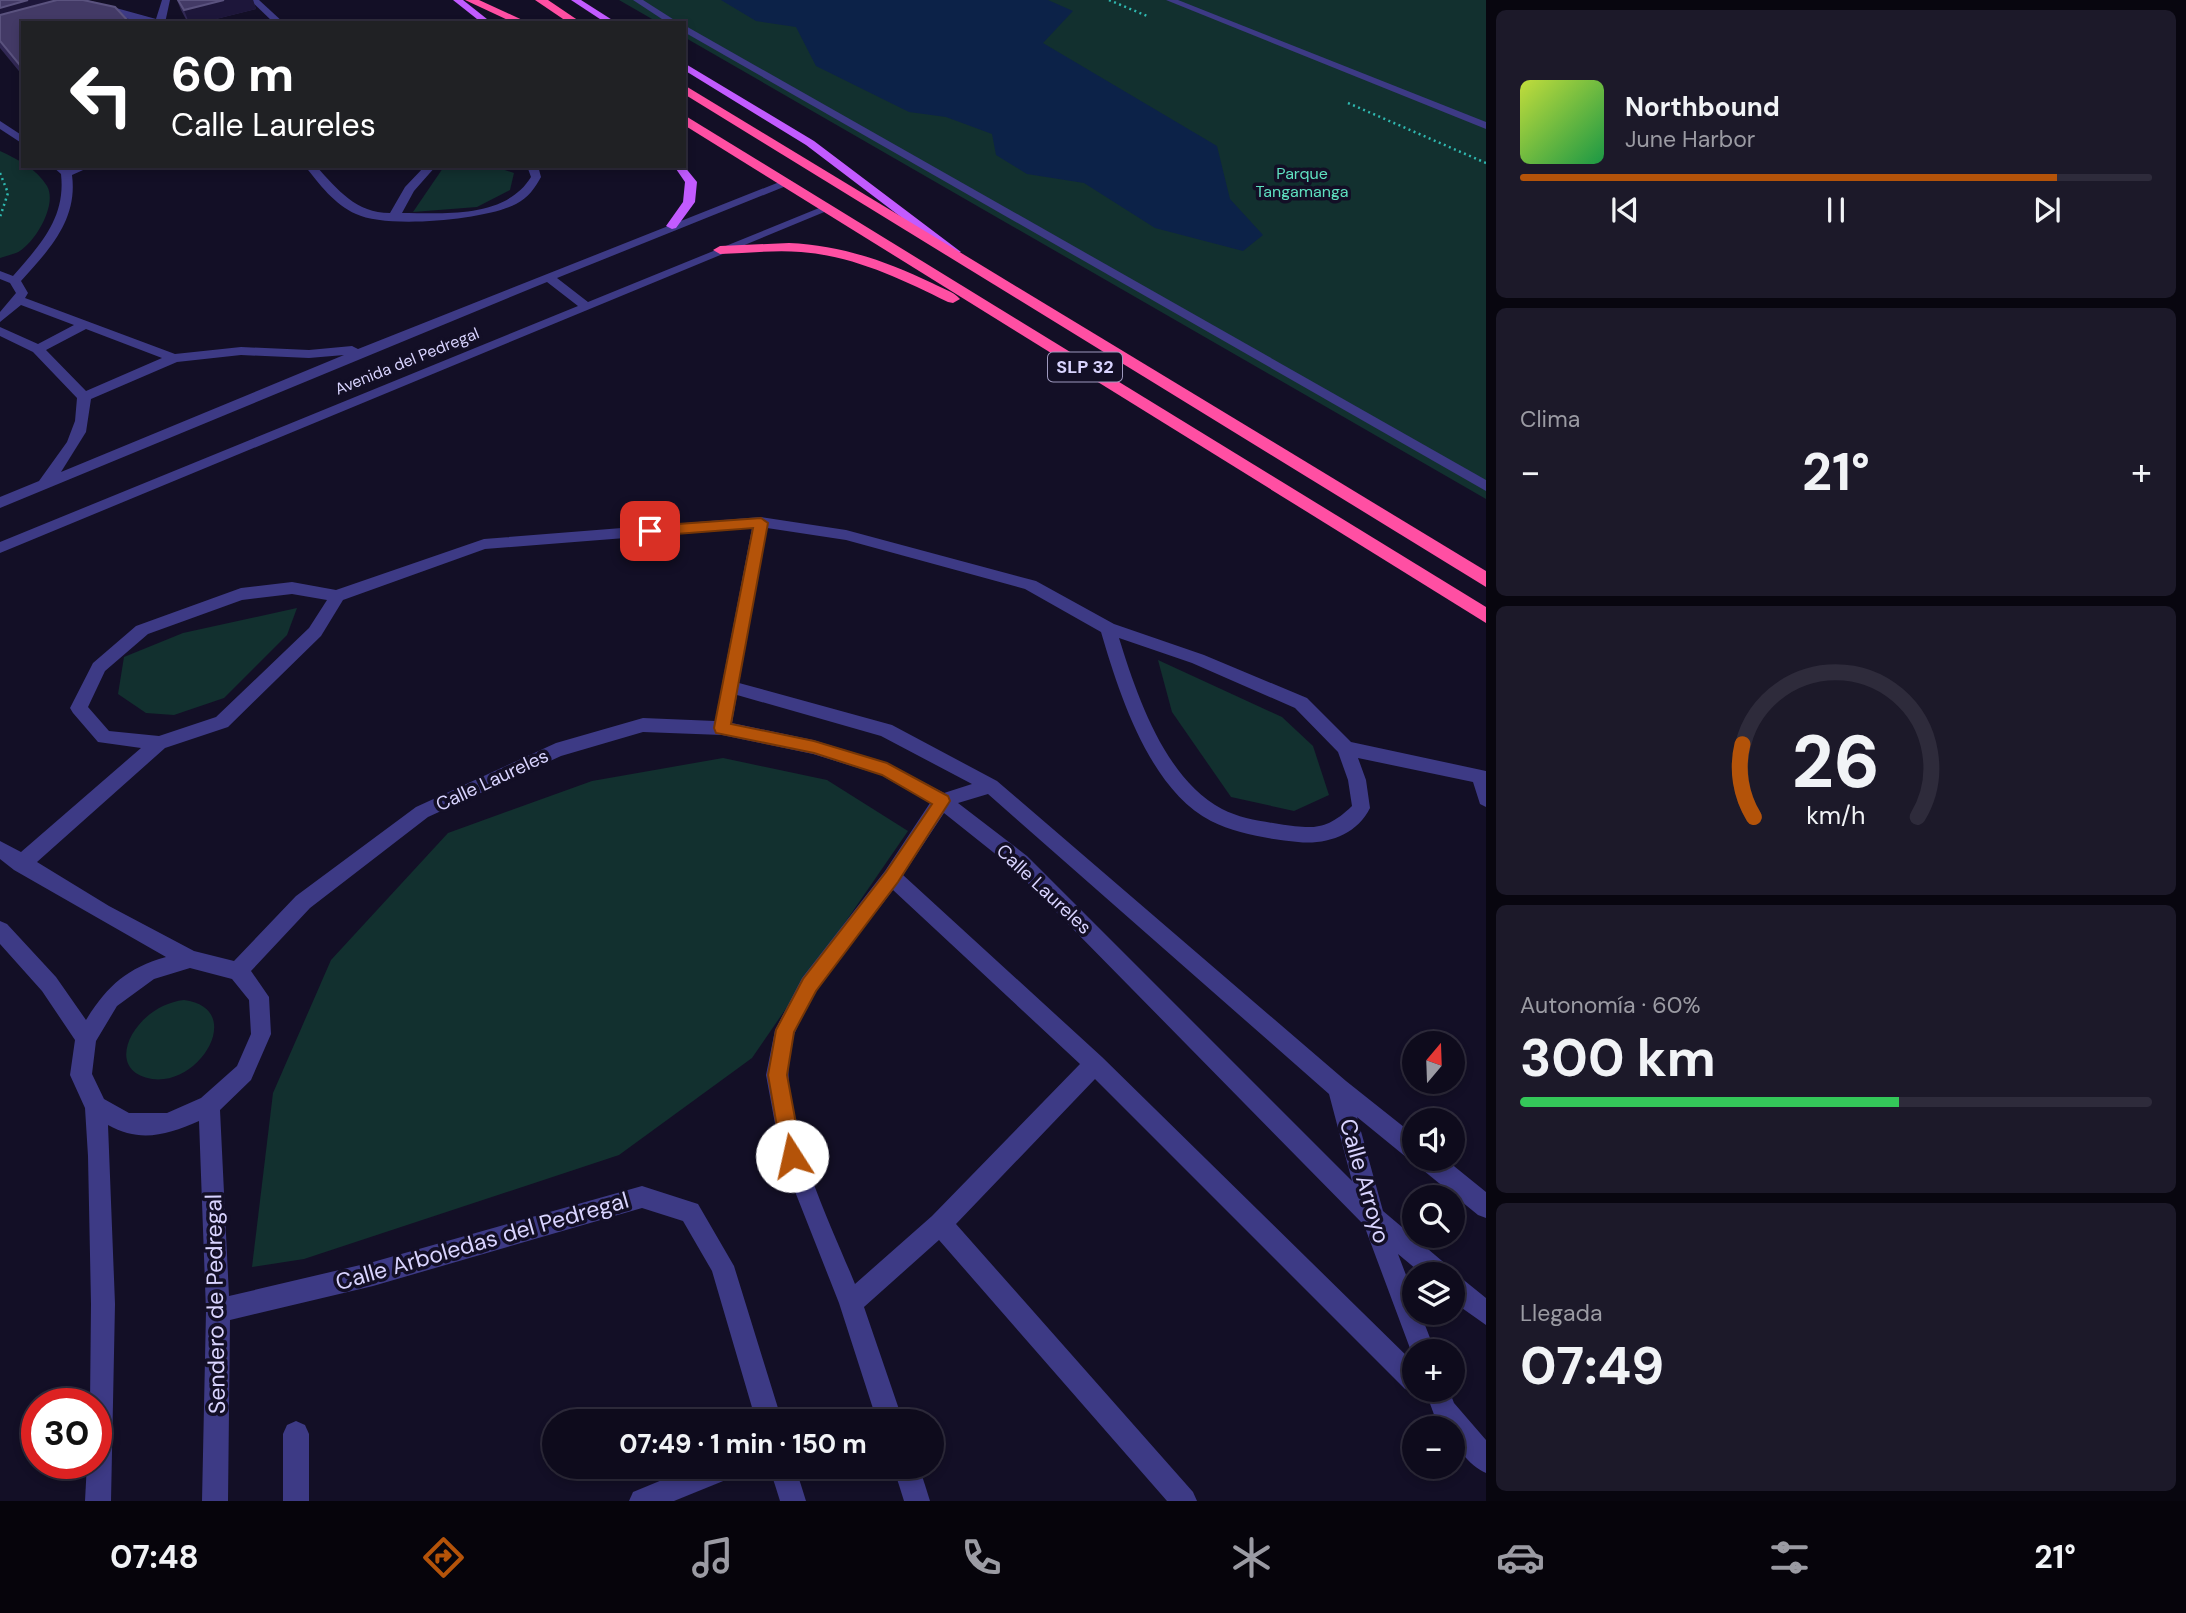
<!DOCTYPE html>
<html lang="es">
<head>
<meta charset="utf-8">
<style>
  body { margin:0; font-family:"DM Sans",sans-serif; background:#1c1929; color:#f1f3f6; height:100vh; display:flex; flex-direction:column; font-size:26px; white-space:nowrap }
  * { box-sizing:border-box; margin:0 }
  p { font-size:23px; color:#9b9ba3 }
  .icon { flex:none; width:38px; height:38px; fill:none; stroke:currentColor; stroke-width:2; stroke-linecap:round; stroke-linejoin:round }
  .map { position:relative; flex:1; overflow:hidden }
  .panel { display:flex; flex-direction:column; gap:10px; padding:10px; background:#08060f; width:700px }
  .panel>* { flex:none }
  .guide { position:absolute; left:21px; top:21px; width:665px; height:147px; border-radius:0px; box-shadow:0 4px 10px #0003,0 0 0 2px #2e2b3b; background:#202124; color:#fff; overflow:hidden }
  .needle { width:46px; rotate:19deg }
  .buttons { position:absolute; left:1402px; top:1031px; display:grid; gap:14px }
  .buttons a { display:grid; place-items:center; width:63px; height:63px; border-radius:50%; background:#0e0b1c; box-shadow:0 4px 10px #0003,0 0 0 2px #2e2b3b; font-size:35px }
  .speed { position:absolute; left:21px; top:1388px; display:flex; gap:14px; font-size:35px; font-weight:700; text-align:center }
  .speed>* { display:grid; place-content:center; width:91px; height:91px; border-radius:50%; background:#0e0b1c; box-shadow:0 4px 10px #0003,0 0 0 2px #2e2b3b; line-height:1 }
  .speed .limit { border:10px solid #d22; background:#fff; color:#111 }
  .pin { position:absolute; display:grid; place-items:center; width:60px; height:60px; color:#fff; margin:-30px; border-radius:14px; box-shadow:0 4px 10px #0006 }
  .me { position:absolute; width:77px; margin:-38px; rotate:350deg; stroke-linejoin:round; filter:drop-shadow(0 0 5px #0008) }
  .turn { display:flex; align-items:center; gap:24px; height:147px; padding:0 35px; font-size:32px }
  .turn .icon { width:91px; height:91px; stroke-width:2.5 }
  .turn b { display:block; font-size:49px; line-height:60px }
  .big { font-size:52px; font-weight:700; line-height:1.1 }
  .panel .widget { flex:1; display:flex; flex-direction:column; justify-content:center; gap:10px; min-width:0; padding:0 24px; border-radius:10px; background:#1c1929 }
  .panel .dial { align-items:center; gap:0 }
  .dial svg { height:182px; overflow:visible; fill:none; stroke:#2e2b3b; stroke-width:7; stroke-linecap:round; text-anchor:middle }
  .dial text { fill:#f1f3f6; stroke:none }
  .song { display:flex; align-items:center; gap:21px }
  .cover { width:84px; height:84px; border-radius:10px; background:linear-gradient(135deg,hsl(70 70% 55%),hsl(140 70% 35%)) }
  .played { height:7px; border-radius:4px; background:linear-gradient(90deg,#b45309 85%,#2e2b3b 85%) }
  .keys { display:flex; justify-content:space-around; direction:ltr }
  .heat { display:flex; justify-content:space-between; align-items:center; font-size:38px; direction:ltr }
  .charge { height:10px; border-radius:5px; background:linear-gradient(90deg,#34c759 60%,#2e2b3b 0) }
  .trip { position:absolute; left:542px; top:1409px; width:402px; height:70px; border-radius:35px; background:#0e0b1c; box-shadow:0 4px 10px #0003,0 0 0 2px #2e2b3b; font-weight:700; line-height:70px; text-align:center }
  .dock { display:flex; height:112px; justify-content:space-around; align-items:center; background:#06040b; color:#9b9ba3 }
  .dock .icon { width:49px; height:49px }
  .dock .active { color:#b45309 }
  .dock b { font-size:32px; color:#f1f3f6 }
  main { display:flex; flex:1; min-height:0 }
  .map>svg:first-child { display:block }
  .green { fill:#12302f }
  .water { fill:#0c2248 }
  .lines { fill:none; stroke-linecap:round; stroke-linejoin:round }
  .path { stroke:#2fb8b0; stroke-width:2.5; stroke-dasharray:2 3.5; stroke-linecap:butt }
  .minor { fill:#3d3a85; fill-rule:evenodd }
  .major { fill:#c25bff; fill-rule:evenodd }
  .highway { fill:#ff4fa3; fill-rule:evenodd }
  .wall { fill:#312854 }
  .shaded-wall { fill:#1d163a }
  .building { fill:#433a66; stroke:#5a527e; stroke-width:2 }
  .route { fill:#b45309; stroke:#753606; stroke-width:2 }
  .labels { text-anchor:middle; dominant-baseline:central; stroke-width:7; stroke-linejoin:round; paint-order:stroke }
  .far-park-label { font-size:16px; fill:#5fe0c0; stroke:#130f26 }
  .far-street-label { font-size:16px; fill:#d9d4ff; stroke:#130f26 }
  .shield { fill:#130f26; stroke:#9e99be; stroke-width:2 }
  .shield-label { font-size:18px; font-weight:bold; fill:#d9d4ff }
  .street-label { font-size:19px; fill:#d9d4ff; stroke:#130f26 }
  .near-street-label { font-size:23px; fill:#d9d4ff; stroke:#130f26 }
</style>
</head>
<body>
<main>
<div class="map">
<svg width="1486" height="1501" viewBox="0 0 1486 1501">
  <rect width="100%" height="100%" fill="#130f26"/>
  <g class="green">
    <path d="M 619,0 L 1486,0 L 1486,499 L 684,37 L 684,23 L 659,23 Z"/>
    <path d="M 0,151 C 17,159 37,169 47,186 C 58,205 34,245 16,253 C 11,255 5,256 0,258 Z"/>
    <path d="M 455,166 L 493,166 L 514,173 L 510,190 L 477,207 L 413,212 L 443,168 Z"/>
    <path d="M 297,608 L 287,635 L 224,698 L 174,715 L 146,713 L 118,694 L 124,657 L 183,633 Z"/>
    <path d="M 1158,660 L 1282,717 L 1313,746 L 1329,795 L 1294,811 L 1231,797 L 1172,712 Z"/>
    <path d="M 723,758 L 827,780 L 908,831 L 752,1058 L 619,1155 L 304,1259 L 252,1267 L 273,1093 L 331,960 L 448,833 L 592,781 Z"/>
    <path d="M 184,1000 C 246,1008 201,1086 152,1079 C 100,1071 135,1005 184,1000 Z"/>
  </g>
  <path class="water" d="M 721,0 L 1048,0 L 1073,11 L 1043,43 L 1217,146 L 1230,199 L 1263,235 L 1243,251 L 1155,228 L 1084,183 L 1027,174 L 996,155 L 992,134 L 946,117 L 909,112 L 816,66 L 796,27 L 756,21 Z"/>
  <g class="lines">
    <g class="path">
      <path d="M 1109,0 L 1147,16"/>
      <path d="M 1348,103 L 1486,163"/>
      <path d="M 0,173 L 8,193 L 0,217"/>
    </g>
    <g class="minor">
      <path d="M 77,0 L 87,0 L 156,19 L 162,0 L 170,0 L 165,23 C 143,23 93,14 77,0 Z"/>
      <path d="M 250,0 L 259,0 L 284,23 L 274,23 Z"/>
      <path d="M 633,0 L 643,0 L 679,23 L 668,23 Z"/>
      <path d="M 1166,0 L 1178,0 L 1486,122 L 1486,129 Z"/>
      <path d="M 684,25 L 1486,480 L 1486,491 L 684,32 Z"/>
      <path d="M 0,121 L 23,136 L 23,144 L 0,129 Z"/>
      <path d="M 52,166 L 68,169 L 92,166 L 72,175 C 78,220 49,250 21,281 L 28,293 L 25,298 L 175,354 L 241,347 L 309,350 L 352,346 L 358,349 L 787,179 L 793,182 L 791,184 L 557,278 L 588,302 L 824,206 L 834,208 L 0,553 L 0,542 L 578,306 L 547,282 L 0,508 L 0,497 L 39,481 L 67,442 L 75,421 L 77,398 L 33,352 L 0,336 L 0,327 L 38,344 L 74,325 L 21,305 L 0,322 L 0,312 L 16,293 L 10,283 L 0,279 L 0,271 L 13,276 C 40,245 66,218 61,174 ZM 86,329 L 162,358 L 86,391 L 46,350 ZM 241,355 L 309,358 L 344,355 L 61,472 L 86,432 L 91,399 L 177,362 Z"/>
      <path d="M 305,166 L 316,166 C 338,190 356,213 390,213 L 405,187 L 425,166 L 436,166 L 414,191 L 402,213 C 444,213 505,219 531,177 L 527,166 L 538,166 L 541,177 C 535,188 528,198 516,204 C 486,220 386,229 356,214 C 335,205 319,184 305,166 Z"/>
      <path d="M 761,517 L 846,530 L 1036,581 L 1114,624 L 1204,655 L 1307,698 L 1351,742 L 1486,771 L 1486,807 L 1480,804 L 1473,782 L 1358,758 L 1366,780 L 1370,808 C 1357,835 1326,845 1298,842 C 1269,839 1237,834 1211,821 C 1149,789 1119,693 1101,632 L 1025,589 L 846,540 L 767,528 L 739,683 L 892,725 L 997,781 L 1346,1081 L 1414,1135 L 1414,1158 L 1444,1158 L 1486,1192 L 1486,1218 L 1478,1215 L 1418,1166 L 1416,1159 L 1406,1157 L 1357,1117 L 1383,1211 L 1448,1266 L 1451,1273 L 1460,1277 L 1486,1298 L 1486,1325 L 1452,1301 L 1452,1274 L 1422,1274 L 1398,1254 L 1414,1296 L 1414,1312 L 1420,1312 L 1435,1351 L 1414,1351 L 1414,1359 L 1364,1225 L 1013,868 L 944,813 L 903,875 L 1102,1057 L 1414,1363 L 1414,1390 L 1421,1390 L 1414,1392 L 1405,1389 L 1095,1079 L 956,1224 L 1193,1492 L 1197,1501 L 1167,1501 L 939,1240 L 864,1307 L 903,1421 L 877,1421 L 839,1303 L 781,1156 L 766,1075 L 775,1030 L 802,978 L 885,871 L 930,803 L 881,775 L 813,754 L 722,735 L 643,732 L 561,756 L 428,817 L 310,908 L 251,971 L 269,997 L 271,1034 L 251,1080 L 220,1110 L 229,1296 L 373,1262 L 642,1186 L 698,1204 L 734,1266 L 782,1421 L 756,1421 L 712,1271 L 683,1221 L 642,1208 L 373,1286 L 230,1320 L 228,1501 L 202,1501 L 206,1311 L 199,1121 C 167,1135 140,1143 108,1125 L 115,1304 L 111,1501 L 85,1501 L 87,1463 L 96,1463 L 96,1404 L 90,1404 L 91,1304 L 88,1156 L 85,1108 L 70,1075 L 75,1040 L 42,991 L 0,944 L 0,921 L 7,924 L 56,977 L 86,1020 C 107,986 127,968 166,957 L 14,870 L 0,859 L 0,841 L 21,852 L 141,748 L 98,742 L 73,713 L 70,708 L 93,663 L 136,626 L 241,588 L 292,582 L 336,590 L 484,539 ZM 752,528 L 715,721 L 643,718 L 556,743 L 416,807 L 296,896 L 234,961 L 194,951 L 109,906 L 37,862 L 165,748 L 228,727 L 321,636 L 343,600 L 485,549 ZM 292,594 L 327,600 L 309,628 L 216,717 L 159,736 L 109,731 L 88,707 L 105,671 L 148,634 L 242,600 ZM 1119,638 L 1192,663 L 1295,708 L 1338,752 L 1348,780 L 1352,806 C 1326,831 1313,829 1279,824 C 1260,821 1239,818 1222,809 C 1165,779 1137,696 1119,638 ZM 737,695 L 881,736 L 972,784 L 944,793 L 887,763 L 813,740 L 732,723 ZM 988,794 L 1329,1094 L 1352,1181 L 1027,856 L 958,803 ZM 893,890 L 1080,1064 L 932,1216 L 855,1284 C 829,1219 767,1098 796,1030 C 818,978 860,934 893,890 ZM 190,968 L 232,979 L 249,1000 L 251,1034 L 237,1066 L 201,1098 L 167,1113 L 129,1113 L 104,1099 L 92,1074 L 96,1041 L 117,1006 L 154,979 Z"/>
      <path d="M 1425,1390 L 1449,1390 L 1454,1403 L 1486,1440 L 1486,1473 C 1470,1466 1452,1445 1452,1428 L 1443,1428 L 1436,1420 Z"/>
      <path d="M 296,1421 L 305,1425 L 309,1434 L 309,1501 L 283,1501 L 283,1434 L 287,1425 Z"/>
      <path d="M 696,1466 L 742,1466 L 738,1475 L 674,1501 L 629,1501 L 633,1492 Z"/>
      <path d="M 769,1466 L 795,1466 L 806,1501 L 780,1501 Z"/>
      <path d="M 893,1466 L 919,1466 L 930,1501 L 904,1501 Z"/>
    </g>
    <g class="major">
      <path d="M 453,0 L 463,0 L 492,23 L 482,23 Z"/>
      <path d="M 571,0 L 581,0 L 617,23 L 606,23 Z"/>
      <path d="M 684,63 L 814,141 L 961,252 L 951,255 L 806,145 L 684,70 Z"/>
      <path d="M 674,166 L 684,166 L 697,182 L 695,202 L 676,228 L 672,229 L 666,226 L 683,202 L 685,182 Z"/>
    </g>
    <g class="highway">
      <path d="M 465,0 L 479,0 L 529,23 L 514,23 Z"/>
      <path d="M 535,0 L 548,0 L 582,23 L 569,23 Z"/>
      <path d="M 684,85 L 1486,571 L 1486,587 L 684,94 Z"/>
      <path d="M 684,115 L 1486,607 L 1486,623 L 684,125 Z"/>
      <path d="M 789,243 C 840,245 886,261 932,283 C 941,288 953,291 960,299 L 953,303 L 948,302 C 901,279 854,256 801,252 C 774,250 747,253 720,254 L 713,250 L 720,246 Z"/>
    </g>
  </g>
  <g class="wall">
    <path d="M 0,0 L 23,23 L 23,76 L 0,48 Z"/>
    <path d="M 177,0 L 253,0 L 256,9 L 200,23 L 188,23 L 181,10 Z"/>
  </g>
  <g class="shaded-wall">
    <path d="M 28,0 L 63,0 L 0,25 L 0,8 Z"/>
    <path d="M 224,0 L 253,0 L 256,9 L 200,23 L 189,23 L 184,10 Z"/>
  </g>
  <g class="building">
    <path d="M 0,0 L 28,0 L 0,8 Z"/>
    <path d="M 57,0 L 83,0 L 115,7 L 130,23 L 23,23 L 23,69 L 0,41 L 0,15 Z"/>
    <path d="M 178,0 L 224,0 L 184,10 Z"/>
  </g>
  <path class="route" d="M 761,518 L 768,523 L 731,724 L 814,741 L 887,763 L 948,796 L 950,801 L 898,882 L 816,991 L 794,1032 L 787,1075 L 802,1156 L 799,1163 L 792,1166 L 785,1163 L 782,1156 L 768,1075 L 776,1030 L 803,979 L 886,872 L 932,804 L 882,775 L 814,753 L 716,733 L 714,728 L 753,528 L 650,536 L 643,531 L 650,526 Z"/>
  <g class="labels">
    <g class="far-park-label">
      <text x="1302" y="173">Parque<tspan x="1302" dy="18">Tangamanga</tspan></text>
    </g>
    <g class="far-street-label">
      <text transform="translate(407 361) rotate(-22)">Avenida del Pedregal</text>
    </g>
    <rect class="shield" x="1048" y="352.5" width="74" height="29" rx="5"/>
    <g class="shield-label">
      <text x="1085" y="367">SLP 32</text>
    </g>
    <g class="street-label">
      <text transform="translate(492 780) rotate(-25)">Calle Laureles</text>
      <text transform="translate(1044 889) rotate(43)">Calle Laureles</text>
    </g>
    <g class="near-street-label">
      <text transform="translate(1365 1181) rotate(74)">Calle Arroyo</text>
      <text transform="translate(482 1241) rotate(-16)">Calle Arboledas del Pedregal</text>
      <text transform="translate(215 1304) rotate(-91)">Sendero de Pedregal</text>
    </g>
  </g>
</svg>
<div class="buttons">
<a><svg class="needle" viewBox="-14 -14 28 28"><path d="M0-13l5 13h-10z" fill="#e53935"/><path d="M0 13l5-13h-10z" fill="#9b9ba3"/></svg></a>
<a><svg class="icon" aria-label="sound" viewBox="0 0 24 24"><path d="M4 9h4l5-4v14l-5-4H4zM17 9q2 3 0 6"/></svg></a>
<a><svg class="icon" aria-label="search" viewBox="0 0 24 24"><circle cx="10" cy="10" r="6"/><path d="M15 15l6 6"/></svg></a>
<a><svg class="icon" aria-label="layers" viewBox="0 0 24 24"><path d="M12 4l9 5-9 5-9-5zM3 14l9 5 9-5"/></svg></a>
<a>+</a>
<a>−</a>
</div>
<div class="speed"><div class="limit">30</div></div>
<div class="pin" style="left:650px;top:531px;background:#d93025"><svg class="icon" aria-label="arrive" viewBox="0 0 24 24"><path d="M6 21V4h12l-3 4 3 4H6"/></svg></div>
<svg class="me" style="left:792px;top:1156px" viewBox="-20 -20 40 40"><circle r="19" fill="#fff"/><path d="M0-13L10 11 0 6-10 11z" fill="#b45309"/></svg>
<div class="trip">07:49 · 1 min · 150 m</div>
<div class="guide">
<div class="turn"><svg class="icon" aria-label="left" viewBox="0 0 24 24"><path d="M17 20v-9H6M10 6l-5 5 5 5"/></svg><div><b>60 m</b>Calle Laureles</div></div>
</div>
</div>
<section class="panel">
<div class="widget">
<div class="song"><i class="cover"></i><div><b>Northbound</b><p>June Harbor</p></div></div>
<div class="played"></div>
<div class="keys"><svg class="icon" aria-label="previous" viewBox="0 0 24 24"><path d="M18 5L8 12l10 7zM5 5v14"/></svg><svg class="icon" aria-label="pause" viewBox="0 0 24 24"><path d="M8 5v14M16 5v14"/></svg><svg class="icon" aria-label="next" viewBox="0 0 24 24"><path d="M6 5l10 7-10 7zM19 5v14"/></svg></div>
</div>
<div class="widget"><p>Clima</p>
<div class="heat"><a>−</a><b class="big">21°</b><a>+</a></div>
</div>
<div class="widget dial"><svg viewBox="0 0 100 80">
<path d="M14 69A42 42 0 1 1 86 69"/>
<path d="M14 69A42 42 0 0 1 9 37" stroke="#b45309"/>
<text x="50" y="56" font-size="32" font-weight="700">26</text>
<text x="50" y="72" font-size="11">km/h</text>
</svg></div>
<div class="widget"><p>Autonomía · 60%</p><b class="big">300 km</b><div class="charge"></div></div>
<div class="widget"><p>Llegada</p><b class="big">07:49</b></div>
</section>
</main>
<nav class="dock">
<b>07:48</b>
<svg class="icon active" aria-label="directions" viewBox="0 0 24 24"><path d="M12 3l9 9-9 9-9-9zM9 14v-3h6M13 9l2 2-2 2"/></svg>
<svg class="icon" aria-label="music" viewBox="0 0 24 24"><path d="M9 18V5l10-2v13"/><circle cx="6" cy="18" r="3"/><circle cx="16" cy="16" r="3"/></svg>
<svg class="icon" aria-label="phone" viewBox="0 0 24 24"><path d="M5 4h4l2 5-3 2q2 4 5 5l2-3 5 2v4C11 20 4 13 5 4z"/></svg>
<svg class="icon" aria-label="climate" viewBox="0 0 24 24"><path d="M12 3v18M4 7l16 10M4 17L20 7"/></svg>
<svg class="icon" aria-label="car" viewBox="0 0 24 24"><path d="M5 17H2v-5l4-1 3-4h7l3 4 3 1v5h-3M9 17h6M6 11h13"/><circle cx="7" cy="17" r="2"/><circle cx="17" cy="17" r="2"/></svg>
<svg class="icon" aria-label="filters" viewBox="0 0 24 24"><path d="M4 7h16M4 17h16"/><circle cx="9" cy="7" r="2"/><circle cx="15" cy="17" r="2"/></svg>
<b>21°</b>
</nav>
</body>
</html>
